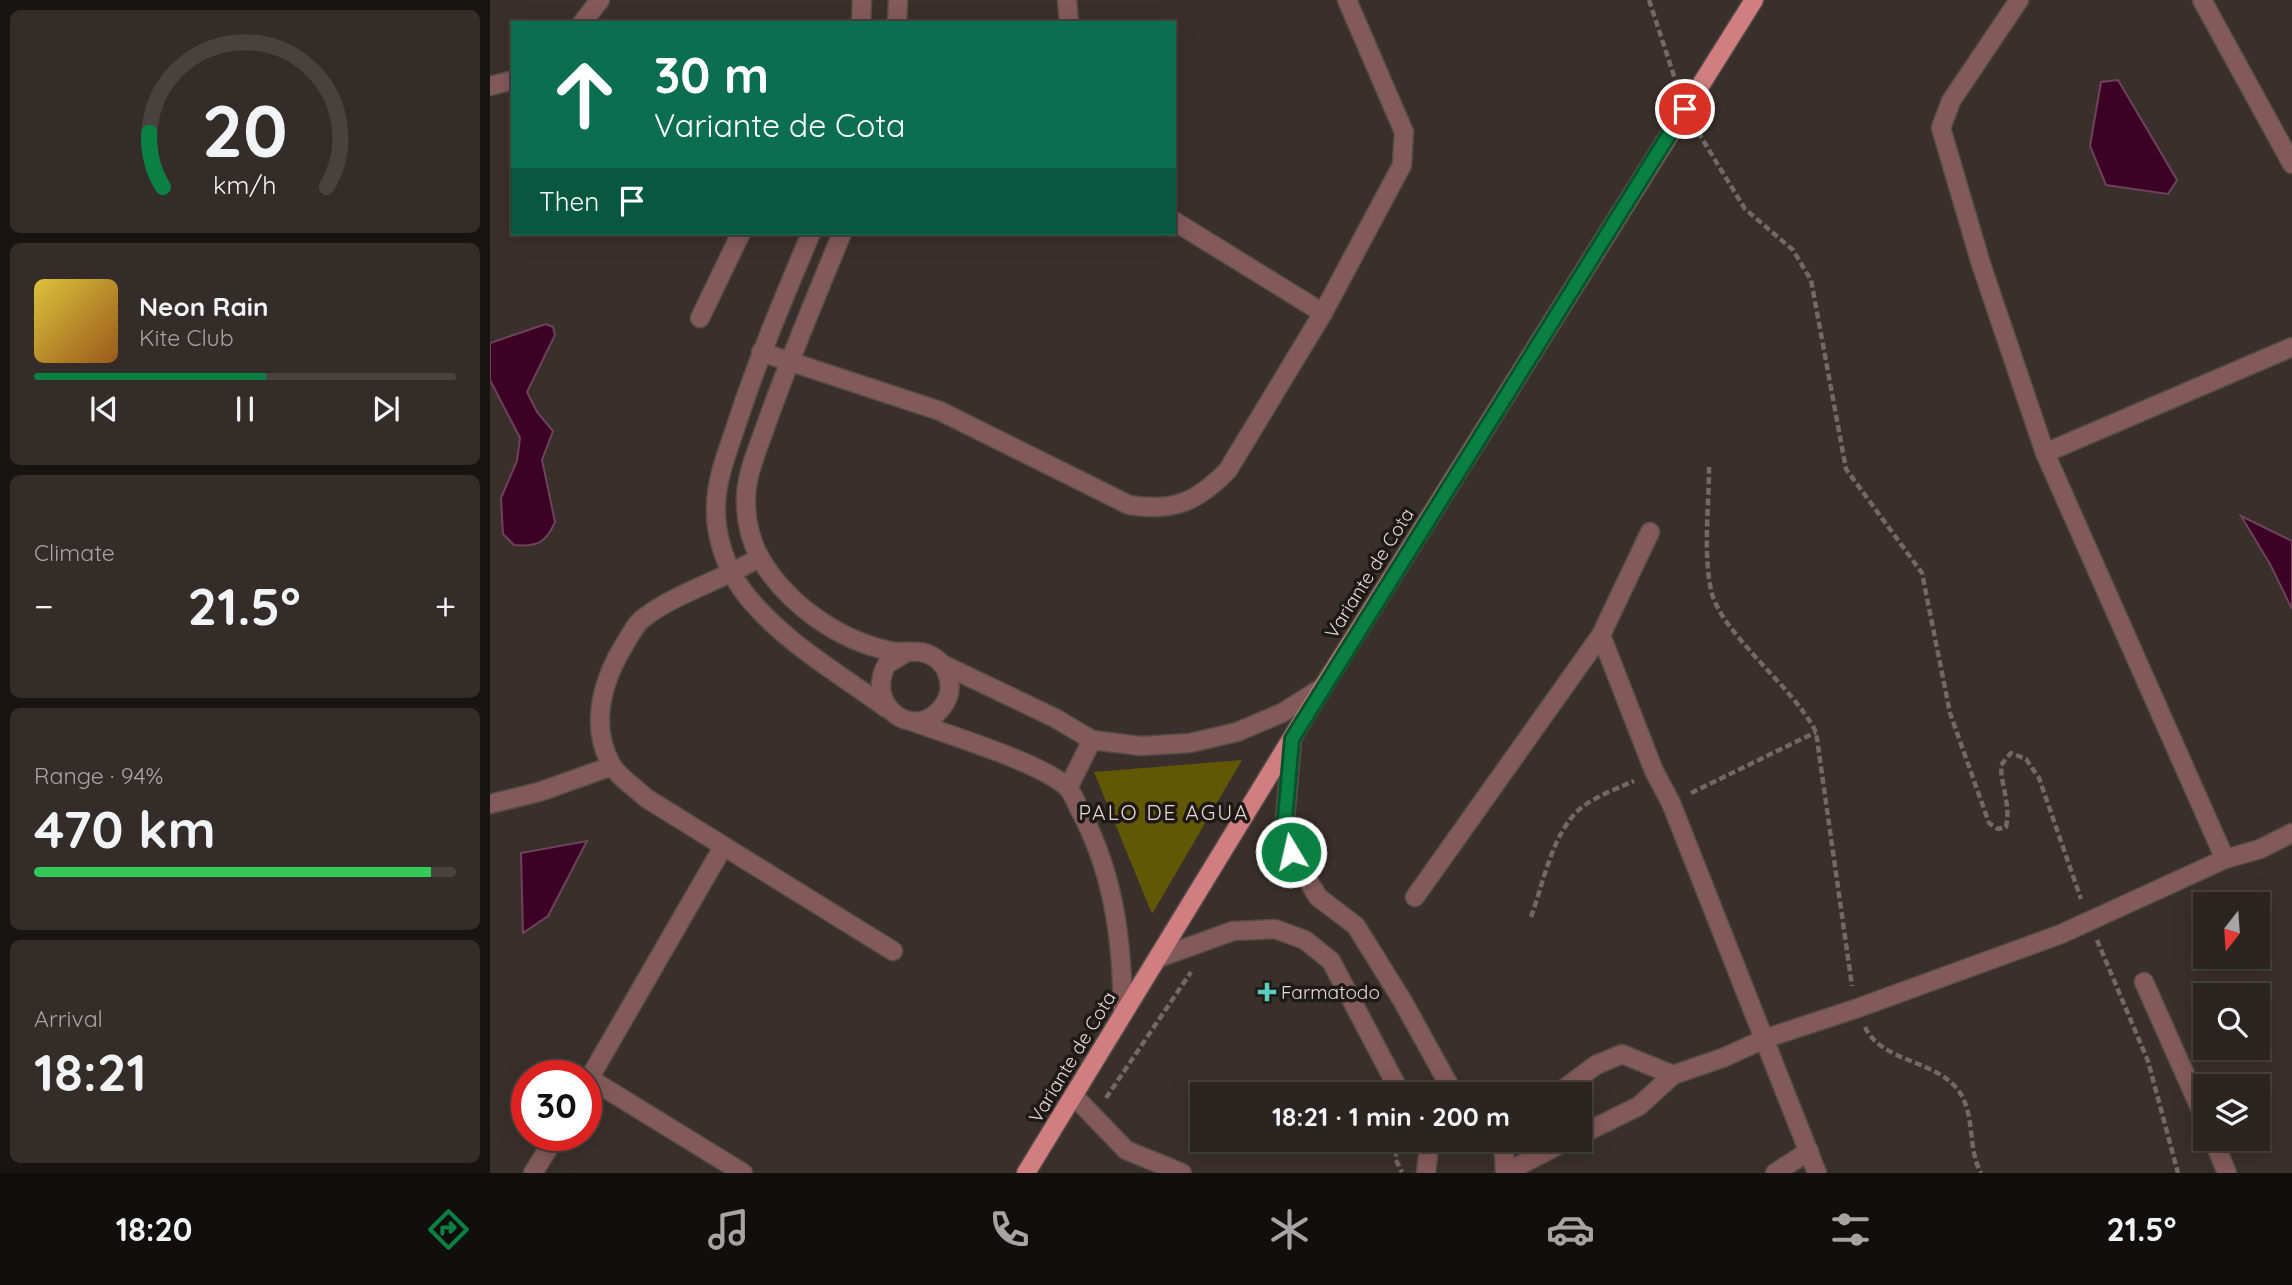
<!DOCTYPE html>
<html lang="en">
<head>
<meta charset="utf-8">
<style>
  body { margin:0; font-family:Quicksand,sans-serif; background:#342c29; color:#f1f3f6; height:100vh; display:flex; flex-direction:column; font-size:26px; white-space:nowrap }
  * { box-sizing:border-box; margin:0 }
  p { font-size:23px; color:#a6a4a5 }
  .icon { flex:none; width:38px; height:38px; fill:none; stroke:currentColor; stroke-width:2; stroke-linecap:round; stroke-linejoin:round }
  .map { position:relative; flex:1; overflow:hidden }
  .drawer { display:flex; flex-direction:column; gap:10px; padding:10px; background:#181412; width:490px }
  .drawer>* { flex:none }
  .banner { position:absolute; left:21px; top:21px; width:665px; height:214px; border-radius:0px; box-shadow:0 4px 18px #0003,0 0 0 2px #48413e; background:#0b6e4f; color:#fff; overflow:hidden }
  .needle { width:46px; rotate:197deg }
  .buttons { position:absolute; left:1703px; top:892px; display:grid; gap:14px }
  .buttons a { display:grid; place-items:center; width:77px; height:77px; border-radius:0px; background:#2c2420; box-shadow:0 4px 18px #0003,0 0 0 2px #48413e; font-size:35px }
  .speed { position:absolute; left:21px; top:1060px; display:flex; gap:14px; font-size:35px; font-weight:700; text-align:center }
  .speed>* { display:grid; place-content:center; width:91px; height:91px; border-radius:50%; background:#2c2420; box-shadow:0 4px 18px #0003,0 0 0 2px #48413e; line-height:1 }
  .speed .limit { border:10px solid #d22; background:#fff; color:#111 }
  .pin { position:absolute; display:grid; place-items:center; width:60px; height:60px; color:#fff; margin:-30px; border:4px solid #fff; border-radius:50%; box-shadow:0 2px 7px #0007 }
  .me { position:absolute; width:77px; margin:-38px; rotate:351deg; stroke-linejoin:round; filter:drop-shadow(0 0 5px #0008) }
  .turn { display:flex; align-items:center; gap:24px; height:147px; padding:0 28px; font-size:32px }
  .turn .icon { width:91px; height:91px; stroke-width:2.5 }
  .turn b { display:block; font-size:49px; line-height:60px }
  .then { display:flex; align-items:center; height:66px; padding:0 28px; background:#0003; gap:14px; font-size:26px }
  .big { font-size:52px; font-weight:700; line-height:1.1 }
  .drawer .card { flex:1; display:flex; flex-direction:column; justify-content:center; gap:10px; min-width:0; padding:0 24px; border-radius:10px; background:#342c29 }
  .drawer .dial { align-items:center; gap:0 }
  .dial svg { height:182px; overflow:visible; fill:none; stroke:#48413e; stroke-width:7; stroke-linecap:round; text-anchor:middle }
  .dial text { fill:#f1f3f6; stroke:none }
  .song { display:flex; align-items:center; gap:21px }
  .cover { width:84px; height:84px; border-radius:10px; background:linear-gradient(135deg,hsl(50 70% 55%),hsl(30 70% 35%)) }
  .played { height:7px; border-radius:4px; background:linear-gradient(90deg,#0b8043 55%,#48413e 55%) }
  .keys { display:flex; justify-content:space-around; direction:ltr }
  .heat { display:flex; justify-content:space-between; align-items:center; font-size:38px; direction:ltr }
  .charge { height:10px; border-radius:5px; background:linear-gradient(90deg,#34c759 94%,#48413e 0) }
  .trip { position:absolute; left:700px; top:1082px; width:402px; height:70px; border-radius:0px; background:#2c2420; box-shadow:0 4px 18px #0003,0 0 0 2px #48413e; font-weight:700; line-height:70px; text-align:center }
  .tab-bar { display:flex; height:112px; justify-content:space-around; align-items:center; background:#120e0d; color:#a6a4a5 }
  .tab-bar .icon { width:49px; height:49px }
  .tab-bar .active { color:#0b8043 }
  .tab-bar b { font-size:32px; color:#f1f3f6 }
  main { display:flex; flex:1; min-height:0 }
  .map>svg:first-child { display:block }
  .green { fill:#615705 }
  .water { fill:#3d0125; stroke:#6e425b; stroke-width:2 }
  .lines { fill:none; stroke-linecap:round; stroke-linejoin:round }
  .service-casing { stroke:#554b47; stroke-width:21 }
  .minor-casing { stroke:#554b47; stroke-width:21 }
  .primary-casing { stroke:#554b47; stroke-width:21 }
  .path { stroke:#726965; stroke-width:4.5; stroke-dasharray:7 3.5; stroke-linecap:butt }
  .service { stroke:#835a5a; stroke-width:18 }
  .minor { stroke:#835a5a; stroke-width:18 }
  .primary { stroke:#d17e80; stroke-width:18 }
  .route-casing { stroke:#07532c; stroke-width:18 }
  .route { stroke:#0b8043; stroke-width:12 }
  .poi-dot { fill:#59cebf; stroke:#1e1917; stroke-width:2.5 }
  .labels { text-anchor:middle; dominant-baseline:central; stroke-width:7; stroke-linejoin:round; paint-order:stroke }
  .street-label { font-size:19px; fill:#e2dbd8; stroke:#1e1917 }
  .poi-label { font-size:19px; fill:#e2dbd8; stroke:#1e1917; text-anchor:start }
  .neighbourhood-label { font-size:21px; letter-spacing:2px; fill:#e5d8d2; stroke:#1e1917 }
</style>
</head>
<body>
<main>
<section class="drawer">
<div class="card dial"><svg viewBox="0 0 100 80">
<path d="M14 69A42 42 0 1 1 86 69"/>
<path d="M14 69A42 42 0 0 1 8 45" stroke="#0b8043"/>
<text x="50" y="56" font-size="32" font-weight="700">20</text>
<text x="50" y="72" font-size="11">km/h</text>
</svg></div>
<div class="card">
<div class="song"><i class="cover"></i><div><b>Neon Rain</b><p>Kite Club</p></div></div>
<div class="played"></div>
<div class="keys"><svg class="icon" aria-label="previous" viewBox="0 0 24 24"><path d="M18 5L8 12l10 7zM5 5v14"/></svg><svg class="icon" aria-label="pause" viewBox="0 0 24 24"><path d="M8 5v14M16 5v14"/></svg><svg class="icon" aria-label="next" viewBox="0 0 24 24"><path d="M6 5l10 7-10 7zM19 5v14"/></svg></div>
</div>
<div class="card"><p>Climate</p>
<div class="heat"><a>−</a><b class="big">21.5°</b><a>+</a></div>
</div>
<div class="card"><p>Range · 94%</p><b class="big">470 km</b><div class="charge"></div></div>
<div class="card"><p>Arrival</p><b class="big">18:21</b></div>
</section>
<div class="map">
<svg width="1802" height="1173" viewBox="0 0 1802 1173">
  <rect width="100%" height="100%" fill="#3a302b"/>
  <path class="green" d="M 752,760 L 662,914 L 604,772 Z"/>
  <g class="water">
    <path d="M 1628,80 L 1687,180 L 1678,194 L 1616,185 L 1600,146 L 1611,82 Z"/>
    <path d="M 56,324 L 63,327 L 65,335 L 37,392 L 47,412 L 63,431 L 52,460 L 65,522 C 56,543 47,547 24,545 L 13,534 L 11,498 L 27,461 L 30,438 L 0,380 L 0,343 Z"/>
    <path d="M 1751,516 L 1802,541 L 1802,609 L 1780,564 Z"/>
    <path d="M 97,841 L 58,916 L 33,933 L 31,853 Z"/>
  </g>
  <g class="lines">
    <defs>
      <g id="service">
        <path d="M 577,0 L 579,23"/>
        <path d="M 1529,0 L 1461,101 L 1451,128 L 1491,264 L 1555,453 L 1735,859"/>
        <path d="M 1712,0 L 1802,164"/>
        <path d="M 92,23 L 110,0"/>
        <path d="M 371,23 L 372,0"/>
        <path d="M 407,23 L 408,0"/>
        <path d="M 0,86 L 23,80"/>
        <path d="M 684,221 L 833,313"/>
        <path d="M 321,233 C 295,295 269,356 248,420 C 239,448 226,478 226,507 C 225,537 236,567 253,591 C 290,640 347,672 396,708"/>
        <path d="M 352,233 C 326,297 299,360 276,425 C 268,449 255,476 256,502 C 256,521 261,541 270,558 C 297,604 348,640 400,651 C 415,654 428,648 442,656 C 460,666 465,690 453,706 C 427,743 373,707 397,664 L 417,652"/>
        <path d="M 210,318 L 251,233"/>
        <path d="M 271,352 L 450,411 L 639,505 C 684,512 707,502 738,470 L 833,313 L 912,165 L 914,132 L 857,0"/>
        <path d="M 1555,453 L 1802,347"/>
        <path d="M 270,557 C 232,581 186,592 151,620 C 145,626 140,635 136,642 C 113,678 99,724 121,764 C 128,777 146,788 156,798 L 403,951"/>
        <path d="M 1111,635 L 1164,771 L 1181,803 L 1327,1173"/>
        <path d="M 452,664 L 565,718 L 602,740 L 651,746 L 700,743 L 747,732 L 792,713 L 833,687"/>
        <path d="M 421,721 C 458,735 553,763 578,788 C 584,795 588,808 593,816 C 625,879 632,943 633,1013"/>
        <path d="M 578,788 L 602,740"/>
        <path d="M 0,804 L 49,792 L 122,766"/>
        <path d="M 925,897 L 1111,635 L 1160,532"/>
        <path d="M 1654,982 L 1715,1119"/>
        <path d="M 100,1079 L 253,1173"/>
        <path d="M 96,1084 L 233,847"/>
        <path d="M 1067,1094 L 1106,1065 L 1132,1054 L 1183,1075"/>
        <path d="M 583,1095 L 636,1150 L 692,1173"/>
        <path d="M 1090,1135 L 1149,1106 L 1183,1075 L 1235,1057 L 1274,1039 L 1365,1009 L 1571,934 L 1735,859 L 1770,849 L 1802,833"/>
        <path d="M 1723,1139 L 1737,1173"/>
        <path d="M 43,1173 L 66,1136"/>
        <path d="M 1015,1173 L 1080,1139"/>
        <path d="M 1285,1173 L 1319,1151"/>
      </g>
      <g id="minor">
        <path d="M 802,739 L 795,819 L 801,852 L 828,897 L 866,926 L 912,1000 L 964,1094"/>
        <path d="M 668,958 L 743,931 L 785,929 L 815,940 L 841,961 L 911,1094"/>
        <path d="M 1006,1139 L 1014,1153 L 1015,1173"/>
        <path d="M 936,1173 L 939,1147 L 946,1139"/>
      </g>
      <path id="primary" d="M 536,1173 L 833,687 L 1264,0"/>
    </defs>
    <use href="#service" class="service-casing"/>
    <use href="#minor" class="minor-casing"/>
    <use href="#primary" class="primary-casing"/>
    <g class="path">
      <path d="M 1159,0 L 1186,82"/>
      <path d="M 1208,132 L 1255,209 L 1303,250 L 1321,280 L 1356,469 L 1432,573 L 1460,713 L 1499,823 L 1508,829 L 1516,827 C 1521,804 1511,787 1511,765 L 1521,753 L 1536,759 L 1549,778 L 1591,899"/>
      <path d="M 1219,467 C 1219,506 1213,552 1221,590 C 1230,633 1303,686 1326,732 L 1362,986"/>
      <path d="M 1201,793 L 1326,732"/>
      <path d="M 1041,917 C 1054,882 1063,827 1095,805 C 1109,795 1128,788 1144,781"/>
      <path d="M 1607,940 L 1658,1061 L 1688,1173"/>
      <path d="M 1375,1027 C 1391,1062 1446,1060 1468,1090 C 1486,1114 1477,1148 1491,1173"/>
      <path d="M 616,1098 L 701,972"/>
      <path d="M 906,1139 L 906,1160 L 912,1172"/>
    </g>
    <use href="#service" class="service"/>
    <use href="#minor" class="minor"/>
    <use href="#primary" class="primary"/>
  </g>
  <g class="lines">
    <defs>
      <path id="route" d="M 801,852 L 795,819 L 802,739 L 1195,109"/>
    </defs>
    <use href="#route" class="route-casing"/>
    <use href="#route" class="route"/>
  </g>
  <path class="poi-dot" d="M773.5 981.5h7v7h7v7h-7v7h-7v-7h-7v-7h7z"/>
  <g class="labels">
    <g class="street-label">
      <text transform="translate(879 573) rotate(-58)">Variante de Cota</text>
      <text transform="translate(582 1057) rotate(-59)">Variante de Cota</text>
    </g>
    <g class="poi-label">
      <text x="791" y="992">Farmatodo</text>
    </g>
    <g class="neighbourhood-label">
      <text x="674" y="812">PALO DE AGUA</text>
    </g>
  </g>
</svg>
<div class="buttons">
<a><svg class="needle" viewBox="-14 -14 28 28"><path d="M0-13l5 13h-10z" fill="#e53935"/><path d="M0 13l5-13h-10z" fill="#a6a4a5"/></svg></a>
<a><svg class="icon" aria-label="search" viewBox="0 0 24 24"><circle cx="10" cy="10" r="6"/><path d="M15 15l6 6"/></svg></a>
<a><svg class="icon" aria-label="layers" viewBox="0 0 24 24"><path d="M12 4l9 5-9 5-9-5zM3 14l9 5 9-5"/></svg></a>
</div>
<div class="speed"><div class="limit">30</div></div>
<div class="pin" style="left:1195px;top:109px;background:#d93025"><svg class="icon" aria-label="arrive" viewBox="0 0 24 24"><path d="M6 21V4h12l-3 4 3 4H6"/></svg></div>
<svg class="me" style="left:801px;top:852px" viewBox="-20 -20 40 40"><circle r="17" fill="#0b8043" stroke="#fff" stroke-width="3"/><path d="M0-11L8 9 0 5-8 9z" fill="#fff"/></svg>
<div class="trip">18:21 · 1 min · 200 m</div>
<div class="banner">
<div class="turn"><svg class="icon" aria-label="ahead" viewBox="0 0 24 24"><path d="M12 20V5M6 11l6-6 6 6"/></svg><div><b>30 m</b>Variante de Cota</div></div>
<div class="then">Then<svg class="icon" aria-label="arrive" viewBox="0 0 24 24"><path d="M6 21V4h12l-3 4 3 4H6"/></svg></div>
</div>
</div>
</main>
<nav class="tab-bar">
<b>18:20</b>
<svg class="icon active" aria-label="directions" viewBox="0 0 24 24"><path d="M12 3l9 9-9 9-9-9zM9 14v-3h6M13 9l2 2-2 2"/></svg>
<svg class="icon" aria-label="music" viewBox="0 0 24 24"><path d="M9 18V5l10-2v13"/><circle cx="6" cy="18" r="3"/><circle cx="16" cy="16" r="3"/></svg>
<svg class="icon" aria-label="phone" viewBox="0 0 24 24"><path d="M5 4h4l2 5-3 2q2 4 5 5l2-3 5 2v4C11 20 4 13 5 4z"/></svg>
<svg class="icon" aria-label="climate" viewBox="0 0 24 24"><path d="M12 3v18M4 7l16 10M4 17L20 7"/></svg>
<svg class="icon" aria-label="car" viewBox="0 0 24 24"><path d="M5 17H2v-5l4-1 3-4h7l3 4 3 1v5h-3M9 17h6M6 11h13"/><circle cx="7" cy="17" r="2"/><circle cx="17" cy="17" r="2"/></svg>
<svg class="icon" aria-label="filters" viewBox="0 0 24 24"><path d="M4 7h16M4 17h16"/><circle cx="9" cy="7" r="2"/><circle cx="15" cy="17" r="2"/></svg>
<b>21.5°</b>
</nav>
</body>
</html>
